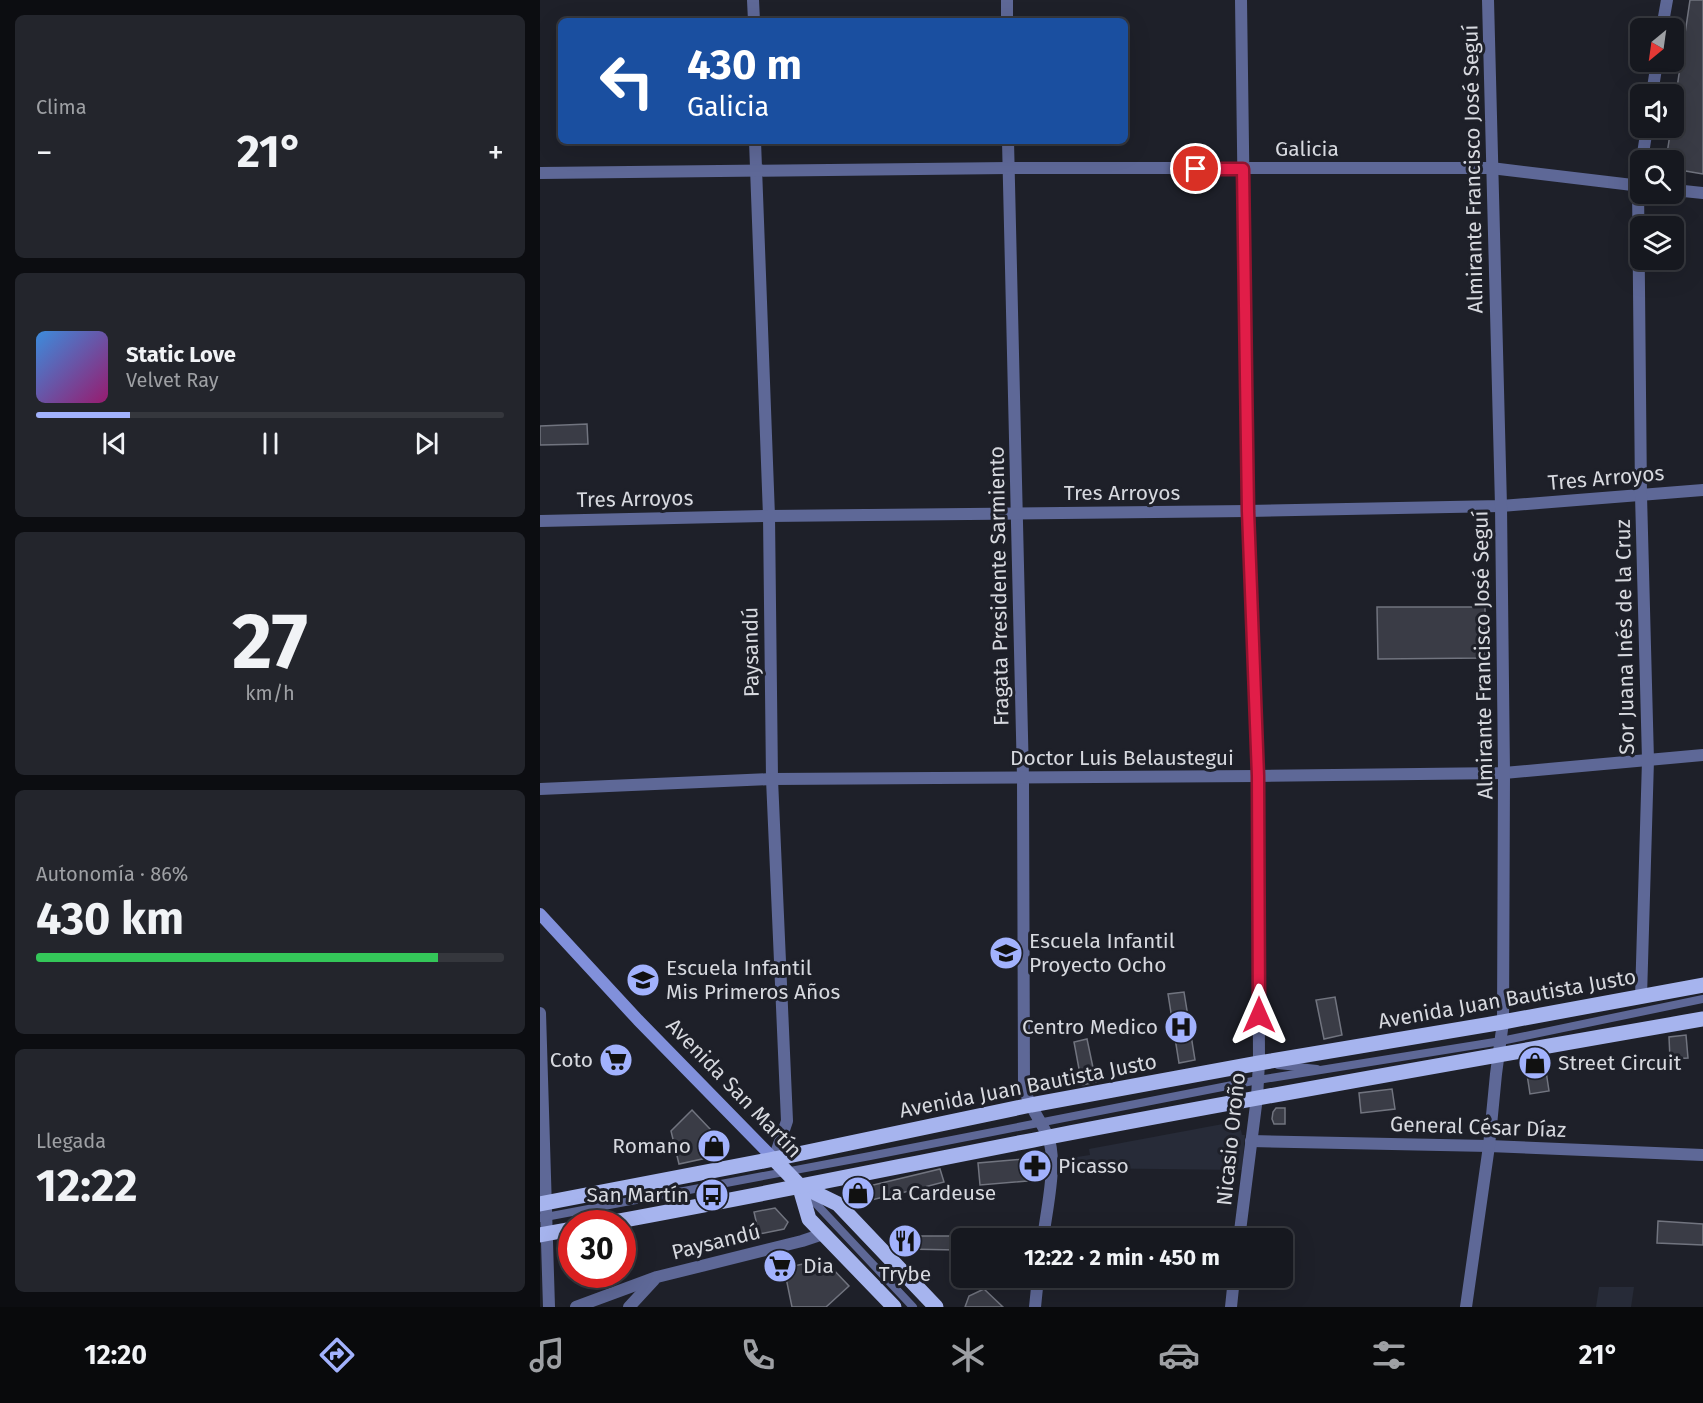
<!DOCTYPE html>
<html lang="es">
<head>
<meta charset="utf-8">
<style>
  body { margin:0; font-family:"Fira Sans",sans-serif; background:#23252c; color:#f1f3f6; height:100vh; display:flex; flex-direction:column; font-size:22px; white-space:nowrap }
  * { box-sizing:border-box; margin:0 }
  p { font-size:20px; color:#9ea0a4 }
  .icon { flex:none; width:33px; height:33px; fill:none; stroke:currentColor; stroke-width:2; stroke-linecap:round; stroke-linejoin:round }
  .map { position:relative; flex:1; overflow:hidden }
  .sheet { display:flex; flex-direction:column; gap:15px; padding:15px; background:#0c0d11; width:540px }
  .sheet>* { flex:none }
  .hud { position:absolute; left:18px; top:18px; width:570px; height:126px; border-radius:9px; box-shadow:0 6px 24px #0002,0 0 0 2px #35373d; background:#1a4fa0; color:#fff; overflow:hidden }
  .needle { width:39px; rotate:209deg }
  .buttons { position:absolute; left:1090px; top:18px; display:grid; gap:12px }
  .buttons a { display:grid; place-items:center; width:54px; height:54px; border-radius:9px; background:#16181f; box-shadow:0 6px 24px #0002,0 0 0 2px #35373d; font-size:30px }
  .speed { position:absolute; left:18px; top:1210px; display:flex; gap:12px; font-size:30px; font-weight:700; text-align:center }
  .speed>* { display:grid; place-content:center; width:78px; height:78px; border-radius:50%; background:#16181f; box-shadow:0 6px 24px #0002,0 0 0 2px #35373d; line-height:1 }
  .speed .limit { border:9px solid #d22; background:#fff; color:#111 }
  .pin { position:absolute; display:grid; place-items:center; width:51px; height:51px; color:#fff; margin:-26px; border:3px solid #fff; border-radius:50%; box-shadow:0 2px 6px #0007 }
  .me { position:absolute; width:66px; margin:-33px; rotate:0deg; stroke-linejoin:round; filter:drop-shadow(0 0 4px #0008) }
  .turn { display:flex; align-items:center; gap:21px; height:126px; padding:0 30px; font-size:27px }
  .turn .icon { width:78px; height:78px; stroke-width:2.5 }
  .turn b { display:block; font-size:42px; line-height:51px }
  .big { font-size:45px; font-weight:700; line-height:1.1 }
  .sheet .widget { flex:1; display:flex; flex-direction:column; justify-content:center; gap:9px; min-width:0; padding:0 21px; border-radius:9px; background:#23252c }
  .sheet .dial { align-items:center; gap:0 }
  .dial b { font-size:78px; line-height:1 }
  .song { display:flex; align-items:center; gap:18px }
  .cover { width:72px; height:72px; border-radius:9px; background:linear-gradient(135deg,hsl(210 70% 55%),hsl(320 70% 35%)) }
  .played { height:6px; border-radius:3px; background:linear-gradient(90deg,#a2b2fd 20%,#35373d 20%) }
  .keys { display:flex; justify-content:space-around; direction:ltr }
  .heat { display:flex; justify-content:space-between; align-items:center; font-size:33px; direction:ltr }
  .charge { height:9px; border-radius:4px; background:linear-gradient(90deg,#34c759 86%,#35373d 0) }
  .trip { position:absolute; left:411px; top:1228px; width:342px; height:60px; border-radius:9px; background:#16181f; box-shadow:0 6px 24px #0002,0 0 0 2px #35373d; font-weight:700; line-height:60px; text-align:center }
  .tabs { display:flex; height:96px; justify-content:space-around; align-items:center; background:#090a0c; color:#9ea0a4 }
  .tabs .icon { width:42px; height:42px }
  .tabs .on { color:#a2b2fd }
  .tabs b { font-size:27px; color:#f1f3f6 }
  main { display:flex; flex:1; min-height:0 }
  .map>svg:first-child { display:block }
  .built { fill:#272b38 }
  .building { fill:#3a3c46; stroke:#71747f; stroke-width:1.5 }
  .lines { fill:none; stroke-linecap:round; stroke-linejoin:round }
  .service { stroke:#5e6897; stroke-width:8 }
  .minor { stroke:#5e6897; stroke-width:12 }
  .secondary { stroke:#8190db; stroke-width:12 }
  .primary { stroke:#a6b4ee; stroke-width:15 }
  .route-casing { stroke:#92132f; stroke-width:15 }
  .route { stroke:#e11d48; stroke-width:10 }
  .labels { text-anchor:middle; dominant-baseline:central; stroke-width:6; stroke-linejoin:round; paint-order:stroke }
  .street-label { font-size:21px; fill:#d7d9df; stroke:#1e2029 }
  .poi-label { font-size:21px; fill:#d7d9df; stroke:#1e2029; text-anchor:start }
</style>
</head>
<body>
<main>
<section class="sheet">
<div class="widget"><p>Clima</p>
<div class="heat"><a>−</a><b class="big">21°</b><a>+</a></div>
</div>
<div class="widget">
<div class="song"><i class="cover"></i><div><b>Static Love</b><p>Velvet Ray</p></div></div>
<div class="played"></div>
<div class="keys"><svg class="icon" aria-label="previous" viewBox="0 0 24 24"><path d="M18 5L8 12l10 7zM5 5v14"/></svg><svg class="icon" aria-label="pause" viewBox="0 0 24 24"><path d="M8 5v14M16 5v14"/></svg><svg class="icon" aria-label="next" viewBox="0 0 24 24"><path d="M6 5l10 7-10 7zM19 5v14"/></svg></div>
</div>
<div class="widget dial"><b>27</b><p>km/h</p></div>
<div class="widget"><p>Autonomía · 86%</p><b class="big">430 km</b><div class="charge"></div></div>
<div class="widget"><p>Llegada</p><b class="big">12:22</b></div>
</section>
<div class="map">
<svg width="1163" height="1307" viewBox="0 0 1163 1307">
  <rect width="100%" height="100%" fill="#1e2029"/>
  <g class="built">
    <path d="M 699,1121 L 702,1135 L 705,1135 L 702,1170 L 537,1168 L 537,1157 L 550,1155 L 549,1149 Z"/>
    <path d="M 1059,1287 L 1094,1287 L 1091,1307 L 1056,1307 Z"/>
  </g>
  <g class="building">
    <path d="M 1150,0 L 1163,0 L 1163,174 L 1134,169 L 1134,160 L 1126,160 L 1131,128 L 1134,128 L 1134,108 Z"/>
    <path d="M 47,424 L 48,444 L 0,445 L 0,426 Z"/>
    <path d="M 837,607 L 945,607 L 945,658 L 838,659 Z"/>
    <path d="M 644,992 L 655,1060 L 639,1063 L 628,994 Z"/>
    <path d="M 795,997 L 802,1035 L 784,1039 L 776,1000 Z"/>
    <path d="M 1146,1035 L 1148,1058 L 1130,1059 L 1129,1037 Z"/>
    <path d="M 547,1039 L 556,1082 L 542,1085 L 534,1042 Z"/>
    <path d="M 1004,1058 L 1009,1091 L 990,1094 L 985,1061 Z"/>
    <path d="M 852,1089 L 855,1109 L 821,1113 L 819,1093 Z"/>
    <path d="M 736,1108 L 745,1108 L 745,1124 L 734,1124 L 732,1119 L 733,1112 Z"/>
    <path d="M 152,1110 L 189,1149 L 185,1154 L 139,1164 L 131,1131 Z"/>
    <path d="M 496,1158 L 503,1164 L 499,1180 L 440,1185 L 438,1163 Z"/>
    <path d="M 400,1169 L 404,1182 L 365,1192 L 323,1202 L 308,1191 Z"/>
    <path d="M 235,1208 L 248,1222 L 244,1229 L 219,1234 L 214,1212 Z"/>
    <path d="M 1118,1221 L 1163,1224 L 1163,1245 L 1117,1243 Z"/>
    <path d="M 353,1236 L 419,1236 L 418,1250 L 364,1249 Z"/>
    <path d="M 277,1261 L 289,1265 L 309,1286 L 286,1307 L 252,1307 L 244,1268 Z"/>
    <path d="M 444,1289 L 463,1307 L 425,1307 L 429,1296 Z"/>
  </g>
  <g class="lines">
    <g class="service">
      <path d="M 738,1065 L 777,1069"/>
      <path d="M 265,1192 L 373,1307"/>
      <path d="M 0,1218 L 330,1156 L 718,1080 L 961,1041 L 1163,999"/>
    </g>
    <g class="minor">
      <path d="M 213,0 L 214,21"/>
      <path d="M 467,0 L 467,21"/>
      <path d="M 1122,28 L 1127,0"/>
      <path d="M 1112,94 L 1117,62"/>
      <path d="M 215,141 L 229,516 L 232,779 L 247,1121 L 234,1159"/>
      <path d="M 468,141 L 483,778 L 484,1087 C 488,1106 501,1120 508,1137 C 518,1162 506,1212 503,1239"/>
      <path d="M 1102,160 L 1107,128"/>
      <path d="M 0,173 L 468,168 L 951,168 L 1101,186"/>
      <path d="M 1134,190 L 1163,193"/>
      <path d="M 0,521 L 229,516 L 708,511 L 961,506 L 1163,490"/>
      <path d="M 0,789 L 232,779 L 718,776 L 964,773 L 1163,755"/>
      <path d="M 1101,997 L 1108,760 L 1101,495 L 1098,186 L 1101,168"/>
      <path d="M 0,1013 L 9,1307"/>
      <path d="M 711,1141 L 949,1146 L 1163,1155"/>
      <path d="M 699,1239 L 717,1097 L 719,1063 L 718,776 L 708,511 L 701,0"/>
      <path d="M 36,1307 L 117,1277 L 262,1241 L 283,1234"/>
      <path d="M 89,1307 L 114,1280"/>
      <path d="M 495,1307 L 498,1278"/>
      <path d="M 691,1307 L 694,1278"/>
      <path d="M 926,1307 L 949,1146 L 956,1074 L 963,1022 L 964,773 L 961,506 L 948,0"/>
    </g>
    <path class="secondary" d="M 0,914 L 98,1020 L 234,1159"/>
    <g class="primary">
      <path d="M 234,1159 L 259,1185 L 298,1204 L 396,1307"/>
      <path d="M 259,1185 L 269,1219 L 354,1307"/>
      <path d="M 0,1204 L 234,1159 L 491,1105 L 719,1063 L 963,1022 L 1163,985"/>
      <path d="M 62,1224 C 211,1197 360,1166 509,1137 C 727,1095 945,1057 1163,1019"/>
      <path d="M 0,1235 L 32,1229"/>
    </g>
  </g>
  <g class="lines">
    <defs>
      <path id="route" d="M 656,169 L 703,169 L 708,511 L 718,776 L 719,1015"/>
    </defs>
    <use href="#route" class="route-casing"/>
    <use href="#route" class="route"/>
  </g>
  <defs>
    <symbol id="school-disc" viewBox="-11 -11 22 22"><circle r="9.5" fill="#a2b2fd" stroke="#1e2029"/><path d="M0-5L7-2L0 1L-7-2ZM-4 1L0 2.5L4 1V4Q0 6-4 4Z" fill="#111"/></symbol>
    <symbol id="hospital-disc" viewBox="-11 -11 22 22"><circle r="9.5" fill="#a2b2fd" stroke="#1e2029"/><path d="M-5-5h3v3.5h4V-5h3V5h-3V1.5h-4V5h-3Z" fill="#111"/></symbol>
    <symbol id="supermarket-disc" viewBox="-11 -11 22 22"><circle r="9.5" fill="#a2b2fd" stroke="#1e2029"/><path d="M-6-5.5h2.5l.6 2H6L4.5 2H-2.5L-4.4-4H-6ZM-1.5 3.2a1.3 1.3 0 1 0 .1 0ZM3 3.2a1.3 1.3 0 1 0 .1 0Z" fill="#111"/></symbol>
    <symbol id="shop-disc" viewBox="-11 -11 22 22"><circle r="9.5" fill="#a2b2fd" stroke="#1e2029"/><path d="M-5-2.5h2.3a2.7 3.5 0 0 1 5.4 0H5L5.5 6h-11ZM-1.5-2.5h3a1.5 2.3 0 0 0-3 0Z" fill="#111"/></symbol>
    <symbol id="pharmacy-disc" viewBox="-11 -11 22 22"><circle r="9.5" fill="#a2b2fd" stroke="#1e2029"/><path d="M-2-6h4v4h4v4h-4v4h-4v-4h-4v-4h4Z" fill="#111"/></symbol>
    <symbol id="bus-disc" viewBox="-11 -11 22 22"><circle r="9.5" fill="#a2b2fd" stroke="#1e2029"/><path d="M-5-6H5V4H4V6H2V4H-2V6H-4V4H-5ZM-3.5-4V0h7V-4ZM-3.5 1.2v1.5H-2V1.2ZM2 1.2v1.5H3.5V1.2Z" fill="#111"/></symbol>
    <symbol id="restaurant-disc" viewBox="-11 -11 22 22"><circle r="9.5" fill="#a2b2fd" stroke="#1e2029"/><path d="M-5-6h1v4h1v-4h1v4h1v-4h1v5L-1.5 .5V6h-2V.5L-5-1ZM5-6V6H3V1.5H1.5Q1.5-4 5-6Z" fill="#111"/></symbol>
  </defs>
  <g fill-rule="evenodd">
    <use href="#school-disc" x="447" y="934" width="38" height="38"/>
    <use href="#school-disc" x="84" y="961" width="38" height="38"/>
    <use href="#hospital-disc" x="622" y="1008" width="38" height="38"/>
    <use href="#supermarket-disc" x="57" y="1041" width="38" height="38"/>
    <use href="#shop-disc" x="976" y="1044" width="38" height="38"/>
    <use href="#shop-disc" x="155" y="1127" width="38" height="38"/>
    <use href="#pharmacy-disc" x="476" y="1147" width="38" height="38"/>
    <use href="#shop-disc" x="299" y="1174" width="38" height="38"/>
    <use href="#bus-disc" x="153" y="1176" width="38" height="38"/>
    <use href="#restaurant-disc" x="346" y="1222" width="38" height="38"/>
    <use href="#supermarket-disc" x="221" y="1247" width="38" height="38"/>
  </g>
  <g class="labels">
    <g class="street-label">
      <text x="767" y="149">Galicia</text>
      <text transform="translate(933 169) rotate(-91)">Almirante Francisco José Seguí</text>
      <text transform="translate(1066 478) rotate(-5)">Tres Arroyos</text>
      <text x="582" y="493">Tres Arroyos</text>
      <text transform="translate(95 499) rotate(-1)">Tres Arroyos</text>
      <text transform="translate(459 586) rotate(-91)">Fragata Presidente Sarmiento</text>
      <text transform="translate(1085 637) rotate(-91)">Sor Juana Inés de la Cruz</text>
      <text transform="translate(211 652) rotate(-91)">Paysandú</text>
      <text transform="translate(943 655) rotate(-91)">Almirante Francisco José Seguí</text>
      <text x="582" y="758">Doctor Luis Belaustegui</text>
      <text transform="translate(967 999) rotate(-10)">Avenida Juan Bautista Justo</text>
      <text transform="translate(488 1086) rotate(-11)">Avenida Juan Bautista Justo</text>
      <text transform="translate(194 1088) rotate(46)">Avenida San Martín</text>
      <text transform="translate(938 1127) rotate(2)">General César Díaz</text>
      <text transform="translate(691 1139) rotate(-84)">Nicasio Oroño</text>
      <text transform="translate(176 1242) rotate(-14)">Paysandú</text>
    </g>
    <g class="poi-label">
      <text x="489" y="941">Escuela Infantil<tspan x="489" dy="24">Proyecto Ocho</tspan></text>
      <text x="126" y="968">Escuela Infantil<tspan x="126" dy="24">Mis Primeros Años</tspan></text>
      <text x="618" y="1027" text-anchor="end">Centro Medico</text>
      <text x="53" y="1060" text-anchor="end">Coto</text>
      <text x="1018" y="1063">Street Circuit</text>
      <text x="151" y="1146" text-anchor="end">Romano</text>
      <text x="518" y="1166">Picasso</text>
      <text x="341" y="1193">La Cardeuse</text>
      <text x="149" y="1195" text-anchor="end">San Martín</text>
      <text x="263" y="1266">Dia</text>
      <text x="365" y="1274" text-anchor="middle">Trybe</text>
    </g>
  </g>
</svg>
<div class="buttons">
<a><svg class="needle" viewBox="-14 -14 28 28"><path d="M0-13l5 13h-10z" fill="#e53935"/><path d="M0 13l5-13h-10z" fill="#9ea0a4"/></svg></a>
<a><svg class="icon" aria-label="sound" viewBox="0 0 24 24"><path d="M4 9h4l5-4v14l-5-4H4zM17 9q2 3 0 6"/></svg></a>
<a><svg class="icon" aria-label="search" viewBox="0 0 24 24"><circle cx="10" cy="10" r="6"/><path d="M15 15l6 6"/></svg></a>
<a><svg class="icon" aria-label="layers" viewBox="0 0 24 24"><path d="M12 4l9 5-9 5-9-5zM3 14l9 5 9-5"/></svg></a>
</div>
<div class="speed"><div class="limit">30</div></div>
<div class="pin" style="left:656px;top:169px;background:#d93025"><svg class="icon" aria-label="arrive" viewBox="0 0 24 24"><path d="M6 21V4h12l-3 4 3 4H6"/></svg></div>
<svg class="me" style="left:719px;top:1015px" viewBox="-20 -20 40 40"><path d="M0-17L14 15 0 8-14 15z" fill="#e11d48" stroke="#fff" stroke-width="4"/></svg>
<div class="trip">12:22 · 2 min · 450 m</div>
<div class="hud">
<div class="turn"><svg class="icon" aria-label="left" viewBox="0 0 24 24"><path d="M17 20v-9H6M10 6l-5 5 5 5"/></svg><div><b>430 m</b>Galicia</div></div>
</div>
</div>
</main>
<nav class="tabs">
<b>12:20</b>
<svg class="icon on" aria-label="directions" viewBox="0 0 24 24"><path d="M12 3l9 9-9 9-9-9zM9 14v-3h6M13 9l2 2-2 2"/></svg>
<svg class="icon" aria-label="music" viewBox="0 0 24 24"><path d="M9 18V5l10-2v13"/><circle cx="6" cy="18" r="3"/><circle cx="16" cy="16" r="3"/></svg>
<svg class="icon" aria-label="phone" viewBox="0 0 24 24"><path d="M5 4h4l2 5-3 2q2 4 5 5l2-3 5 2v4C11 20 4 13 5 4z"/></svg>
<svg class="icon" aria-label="climate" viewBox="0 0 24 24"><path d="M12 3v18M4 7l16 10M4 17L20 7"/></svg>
<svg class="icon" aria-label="car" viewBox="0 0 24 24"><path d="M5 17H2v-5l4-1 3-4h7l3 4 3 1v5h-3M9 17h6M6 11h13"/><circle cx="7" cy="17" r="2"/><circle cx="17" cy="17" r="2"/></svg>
<svg class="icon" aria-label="filters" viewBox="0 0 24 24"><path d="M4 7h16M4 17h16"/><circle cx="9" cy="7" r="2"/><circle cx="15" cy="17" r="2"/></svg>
<b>21°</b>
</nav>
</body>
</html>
